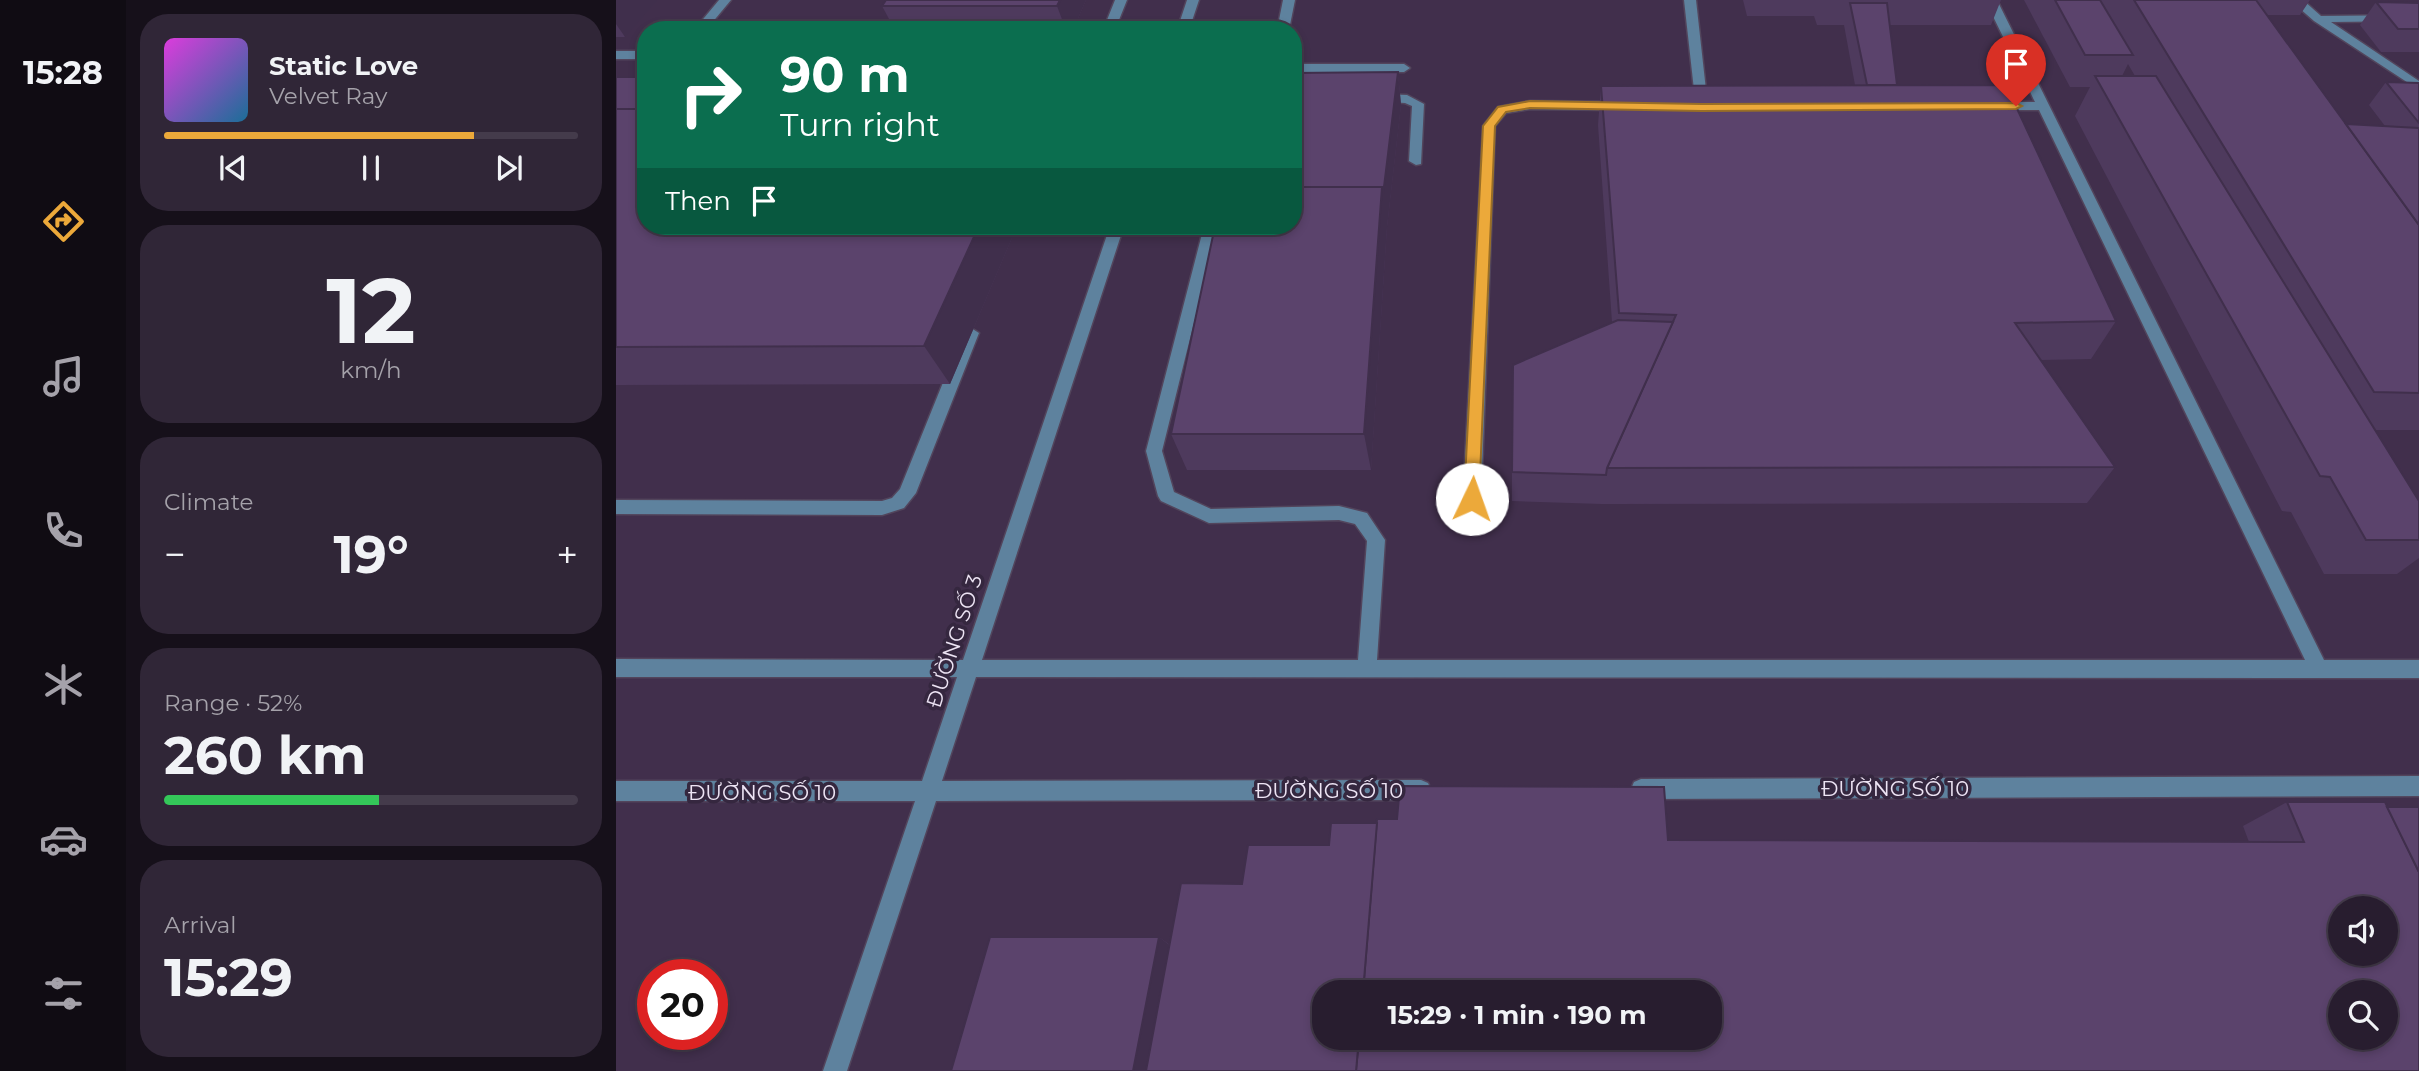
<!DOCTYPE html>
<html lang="en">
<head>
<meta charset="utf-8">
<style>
  body { margin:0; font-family:Montserrat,sans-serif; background:#302637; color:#f1f3f6; height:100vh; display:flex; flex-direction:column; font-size:26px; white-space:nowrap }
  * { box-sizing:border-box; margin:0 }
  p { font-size:23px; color:#a5a2aa }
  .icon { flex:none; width:38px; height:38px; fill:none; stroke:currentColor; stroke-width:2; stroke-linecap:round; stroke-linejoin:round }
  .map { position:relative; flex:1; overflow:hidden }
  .details { display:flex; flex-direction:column; gap:14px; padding:14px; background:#16101a; width:490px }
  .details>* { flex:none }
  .top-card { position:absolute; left:21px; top:21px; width:665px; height:214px; border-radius:28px; box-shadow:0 4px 10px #0003,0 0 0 2px #443b4b; background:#0b6e4f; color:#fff; overflow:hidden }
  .buttons { position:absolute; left:1712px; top:896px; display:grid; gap:14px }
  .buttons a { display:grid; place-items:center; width:70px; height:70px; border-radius:50%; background:#281d2f; box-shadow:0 4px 10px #0003,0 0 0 2px #443b4b; font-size:35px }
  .speed { position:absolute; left:21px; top:959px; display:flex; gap:14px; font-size:35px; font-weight:700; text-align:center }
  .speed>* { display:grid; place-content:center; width:91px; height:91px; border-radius:50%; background:#281d2f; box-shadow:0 4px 10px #0003,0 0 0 2px #443b4b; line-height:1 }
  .speed .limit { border:10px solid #d22; background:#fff; color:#111 }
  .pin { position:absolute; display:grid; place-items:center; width:60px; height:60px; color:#fff; margin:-72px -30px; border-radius:50% 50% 50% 0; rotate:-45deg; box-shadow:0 0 7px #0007 }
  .pin .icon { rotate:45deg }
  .me { position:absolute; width:77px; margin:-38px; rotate:3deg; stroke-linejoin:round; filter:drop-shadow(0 0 5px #0008) }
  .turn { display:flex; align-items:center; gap:24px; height:147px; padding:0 28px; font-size:32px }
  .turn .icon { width:91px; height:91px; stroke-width:2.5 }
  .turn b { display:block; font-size:49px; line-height:60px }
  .then { display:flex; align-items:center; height:66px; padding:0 28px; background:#0003; gap:14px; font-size:26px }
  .big { font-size:52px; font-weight:700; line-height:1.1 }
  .details .widget { flex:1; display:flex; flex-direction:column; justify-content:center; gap:10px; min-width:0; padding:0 24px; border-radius:28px; background:#302637 }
  .details .dial { align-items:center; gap:0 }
  .dial b { font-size:91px; line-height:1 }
  .song { display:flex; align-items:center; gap:21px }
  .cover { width:84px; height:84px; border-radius:10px; background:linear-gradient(135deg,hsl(300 70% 55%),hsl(200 70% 35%)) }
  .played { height:7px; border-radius:4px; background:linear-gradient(90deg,#eca93a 75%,#443b4b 75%) }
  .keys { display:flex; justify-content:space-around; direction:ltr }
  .heat { display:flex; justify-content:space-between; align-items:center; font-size:38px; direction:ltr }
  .charge { height:10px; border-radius:5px; background:linear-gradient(90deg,#34c759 52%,#443b4b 0) }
  .trip { position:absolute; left:696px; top:980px; width:410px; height:70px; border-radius:28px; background:#281d2f; box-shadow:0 4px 10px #0003,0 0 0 2px #443b4b; font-weight:700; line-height:70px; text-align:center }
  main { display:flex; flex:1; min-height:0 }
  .tab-bar { display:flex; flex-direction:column; width:126px; justify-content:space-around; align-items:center; background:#100c13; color:#a5a2aa }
  .tab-bar .icon { width:49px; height:49px }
  .tab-bar .current { color:#eca93a }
  .tab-bar b { font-size:32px; color:#f1f3f6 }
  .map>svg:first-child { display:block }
  .built { fill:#412f4c; fill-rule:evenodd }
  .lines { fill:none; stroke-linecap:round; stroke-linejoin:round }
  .minor-casing { stroke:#52455c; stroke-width:3 }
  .minor { fill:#5e829e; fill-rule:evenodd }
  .wall { fill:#4e3a5d; fill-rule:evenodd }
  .shaded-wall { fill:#402f4c }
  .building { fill:#5b436c; stroke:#402f4c; stroke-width:2; fill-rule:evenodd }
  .route { fill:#eca93a; stroke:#996e26; stroke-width:2 }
  .labels { text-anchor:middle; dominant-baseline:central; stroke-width:7; stroke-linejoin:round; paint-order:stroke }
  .street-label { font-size:21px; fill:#ede4f4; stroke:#35273f }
</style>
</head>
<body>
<main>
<nav class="tab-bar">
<b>15:28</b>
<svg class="icon current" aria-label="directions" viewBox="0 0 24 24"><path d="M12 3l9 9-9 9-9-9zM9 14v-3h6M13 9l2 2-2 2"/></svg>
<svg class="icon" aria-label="music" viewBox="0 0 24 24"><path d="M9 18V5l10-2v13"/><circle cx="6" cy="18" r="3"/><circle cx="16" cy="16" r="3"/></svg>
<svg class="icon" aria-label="phone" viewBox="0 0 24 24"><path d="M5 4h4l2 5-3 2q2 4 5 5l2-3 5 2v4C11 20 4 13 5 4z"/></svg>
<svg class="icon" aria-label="climate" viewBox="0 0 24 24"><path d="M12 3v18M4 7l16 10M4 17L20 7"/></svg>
<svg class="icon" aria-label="car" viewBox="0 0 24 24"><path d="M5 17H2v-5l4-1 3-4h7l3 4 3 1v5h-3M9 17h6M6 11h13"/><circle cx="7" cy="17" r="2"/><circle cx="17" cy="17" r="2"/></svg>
<svg class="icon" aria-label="filters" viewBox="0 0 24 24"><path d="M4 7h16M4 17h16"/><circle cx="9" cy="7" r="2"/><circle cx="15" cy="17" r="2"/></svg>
</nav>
<section class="details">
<div class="widget">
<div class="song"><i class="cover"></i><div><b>Static Love</b><p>Velvet Ray</p></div></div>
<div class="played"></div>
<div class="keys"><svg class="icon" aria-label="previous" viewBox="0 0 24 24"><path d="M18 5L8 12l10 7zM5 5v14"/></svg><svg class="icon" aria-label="pause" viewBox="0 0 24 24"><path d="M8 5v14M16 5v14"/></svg><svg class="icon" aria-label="next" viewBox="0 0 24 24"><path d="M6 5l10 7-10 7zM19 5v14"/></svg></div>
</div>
<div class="widget dial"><b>12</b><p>km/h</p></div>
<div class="widget"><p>Climate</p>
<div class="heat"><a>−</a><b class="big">19°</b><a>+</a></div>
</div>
<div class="widget"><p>Range · 52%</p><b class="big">260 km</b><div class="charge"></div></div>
<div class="widget"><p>Arrival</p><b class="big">15:29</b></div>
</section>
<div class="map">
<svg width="1803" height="1071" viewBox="0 0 1803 1071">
  <rect width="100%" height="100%" fill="#35273f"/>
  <path class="built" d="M 0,0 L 1803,0 L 1803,1071 L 0,1071 ZM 30,30 L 677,30 L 677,226 L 30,226 ZM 1724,908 L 1769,908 L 1769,954 L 1724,954 ZM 37,975 L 96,975 L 96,1034 L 37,1034 ZM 709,992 L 1094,992 L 1094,1038 L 709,1038 ZM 1724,992 L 1769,992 L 1769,1038 L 1724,1038 Z"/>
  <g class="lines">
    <defs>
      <g id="minor">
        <path d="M 103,0 L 115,0 L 90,30 L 78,30 Z"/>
        <path d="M 499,0 L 511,0 L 499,30 L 487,30 Z"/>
        <path d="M 571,0 L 583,0 L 573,30 L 561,30 Z"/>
        <path d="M 667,0 L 679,0 L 673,30 L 661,30 Z"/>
        <path d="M 1068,0 L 1080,0 L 1092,108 L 1086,112 L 1080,108 Z"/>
        <path d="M 1369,0 L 1381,0 L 1708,660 L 1803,660 L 1803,678 L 360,677 L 326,781 L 805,780 L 812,783 L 815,790 L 812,797 L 805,800 L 320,801 L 231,1071 L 207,1071 L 299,801 L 0,801 L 0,781 L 306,781 L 341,677 L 0,677 L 0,659 L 347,660 L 494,226 L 508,226 L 366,660 L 742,660 L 751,541 L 739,524 L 723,520 L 593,523 L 545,501 L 542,496 L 530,451 L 588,226 L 602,226 L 546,451 L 558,492 L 595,509 L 723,506 L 751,513 L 769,540 L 761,660 L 1689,660 L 1423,110 L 1377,110 L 1371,106 L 1377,102 L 1419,102 Z"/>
        <path d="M 1674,0 L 1687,0 L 1705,16 L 1803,15 L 1803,21 L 1715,22 L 1803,81 L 1803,90 L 1698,21 Z"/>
        <rect x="0" y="51" width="30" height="8"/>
        <path d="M 677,64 L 788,64 L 794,68 L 788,72 L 677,72 Z"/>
        <path d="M 763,94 L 791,95 L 808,104 L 805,164 L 800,165 L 793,161 L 796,106 L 789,103 L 759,101 L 757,98 Z"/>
        <path d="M 914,101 L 1006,102 L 1012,106 L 1006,110 L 914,109 L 890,113 L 879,126 L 865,499 L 862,504 L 850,504 L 847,499 L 867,126 L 882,107 Z"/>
        <path d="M 355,328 L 363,333 L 300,493 L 288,508 L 266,515 L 0,514 L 0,500 L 266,501 L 276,498 L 284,489 L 347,333 Z"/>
        <path d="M 1803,776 L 1803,796 L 1025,799 L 1018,796 L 1015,789 L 1018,782 L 1025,779 Z"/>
      </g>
    </defs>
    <use href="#minor" class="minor-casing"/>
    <use href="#minor" class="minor"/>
  </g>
  <g class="wall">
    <path d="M 0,0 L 9,37 L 0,37 Z"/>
    <path d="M 270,0 L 470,0 L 457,30 L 279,30 L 266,6 Z"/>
    <path d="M 1127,0 L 1385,0 L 1375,25 L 1274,25 L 1281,85 L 1500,321 L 1475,359 L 1425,360 L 1499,467 L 1471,503 L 986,504 L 896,501 L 896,472 L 996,322 L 982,125 L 985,86 L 1239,85 L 1228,25 L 1201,25 L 1198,16 L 1131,16 Z"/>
    <path d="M 1408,0 L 1694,0 L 1684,15 L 1651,15 L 1730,124 L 1769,126 L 1753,105 L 1770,82 L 1803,83 L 1803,430 L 1759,430 L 1803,501 L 1803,558 L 1781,574 L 1708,574 L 1675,512 L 1666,511 L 1459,116 L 1474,87 L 1454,87 ZM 1512,64 L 1519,76 L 1506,76 Z"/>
    <path d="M 1760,2 L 1803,3 L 1803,52 L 1765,52 L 1744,25 Z"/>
    <path d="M 782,72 L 785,105 L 771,227 L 755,470 L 571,470 L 555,434 Z"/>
    <path d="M 0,77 L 30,226 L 401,226 L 334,384 L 0,385 Z"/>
    <path d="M 1671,802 L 1771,807 L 1803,1071 L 335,1071 L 543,937 L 554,945 L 626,884 L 713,845 L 1052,840 L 1633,842 L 1627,826 Z"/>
  </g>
  <g class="shaded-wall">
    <path d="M 0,0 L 41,0 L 9,37 L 0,24 Z"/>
    <path d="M 444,0 L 470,0 L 457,30 L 450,30 L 441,6 Z"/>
    <path d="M 782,72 L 785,105 L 771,227 L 755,470 L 748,434 L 766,187 Z"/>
    <path d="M 363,226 L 401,226 L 334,384 L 308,346 Z"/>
    <path d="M 543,937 L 561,951 L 540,1071 L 517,1071 Z"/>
  </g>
  <g class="building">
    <path d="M 270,0 L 444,0 L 441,6 L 266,6 Z"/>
    <path d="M 1439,0 L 1484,0 L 1517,55 L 1469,55 Z"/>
    <path d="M 1518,0 L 1640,0 L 1803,225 L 1803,393 L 1758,392 Z"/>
    <path d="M 1760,2 L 1803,3 L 1803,29 L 1782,29 Z"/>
    <path d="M 1234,3 L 1271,3 L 1281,85 L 1251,85 Z"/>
    <path d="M 782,72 L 767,195 L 766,187 L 677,187 L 677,73 Z"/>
    <path d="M 1479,76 L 1540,76 L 1803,501 L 1803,540 L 1750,540 L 1714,477 L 1704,476 Z"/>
    <rect x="0" y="77" width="30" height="32"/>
    <path d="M 1770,82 L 1803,83 L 1803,123 Z"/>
    <path d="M 1390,85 L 1500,321 L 1399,323 L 1499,467 L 991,468 L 1060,315 L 1003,313 L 985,86 Z"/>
    <path d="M 0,109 L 30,109 L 30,226 L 363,226 L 308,346 L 0,347 Z"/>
    <path d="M 1730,124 L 1803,128 L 1803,225 Z"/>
    <path d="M 677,187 L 766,187 L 748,434 L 555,434 L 599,226 L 677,226 Z"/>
    <path d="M 1002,320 L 1057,322 L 991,468 L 990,475 L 896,472 L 897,365 Z"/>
    <path d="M 784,786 L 1048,787 L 1052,840 L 1688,842 L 1671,802 L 1769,802 L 1803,872 L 1803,1071 L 740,1071 L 743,1038 L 1094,1038 L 1094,992 L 747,992 L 761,819 L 781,819 ZM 1724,908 L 1769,908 L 1769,954 L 1724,954 ZM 1724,992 L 1769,992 L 1769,1038 L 1724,1038 Z"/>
    <path d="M 1771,807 L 1803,807 L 1803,872 Z"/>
    <path d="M 715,823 L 761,823 L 747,992 L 709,992 L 709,1038 L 743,1038 L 740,1071 L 530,1071 L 565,883 L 626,884 L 632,845 L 713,845 Z"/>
    <path d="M 374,937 L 543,937 L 517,1071 L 335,1071 Z"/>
  </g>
  <path class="route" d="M 914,101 L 1086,104 L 1400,103 L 1406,106 L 1400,109 L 1086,111 L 914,108 L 890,112 L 879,126 L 863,499 L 856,505 L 848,499 L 867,126 L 882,107 Z"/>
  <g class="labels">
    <g class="street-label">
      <text transform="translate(338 641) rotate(-72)">ĐƯỜNG SỐ 3</text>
      <text x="1279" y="788">ĐƯỜNG SỐ 10</text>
      <text x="713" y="790">ĐƯỜNG SỐ 10</text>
      <text x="146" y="792">ĐƯỜNG SỐ 10</text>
    </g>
  </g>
</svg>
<div class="buttons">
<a><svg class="icon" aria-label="sound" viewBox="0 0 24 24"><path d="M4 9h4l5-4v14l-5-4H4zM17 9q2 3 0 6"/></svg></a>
<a><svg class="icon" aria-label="search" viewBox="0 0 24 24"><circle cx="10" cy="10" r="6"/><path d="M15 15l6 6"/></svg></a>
</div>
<div class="speed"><div class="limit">20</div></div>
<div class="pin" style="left:1400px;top:106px;background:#d93025"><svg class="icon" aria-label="arrive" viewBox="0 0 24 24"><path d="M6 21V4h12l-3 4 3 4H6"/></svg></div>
<svg class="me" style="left:856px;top:499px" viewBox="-20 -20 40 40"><circle r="19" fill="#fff"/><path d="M0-13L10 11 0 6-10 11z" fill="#eca93a"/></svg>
<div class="trip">15:29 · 1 min · 190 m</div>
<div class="top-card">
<div class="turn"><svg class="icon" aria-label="right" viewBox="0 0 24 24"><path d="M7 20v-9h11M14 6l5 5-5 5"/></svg><div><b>90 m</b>Turn right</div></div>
<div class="then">Then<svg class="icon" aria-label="arrive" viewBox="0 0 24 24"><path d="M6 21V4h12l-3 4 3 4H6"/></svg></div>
</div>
</div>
</main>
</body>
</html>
